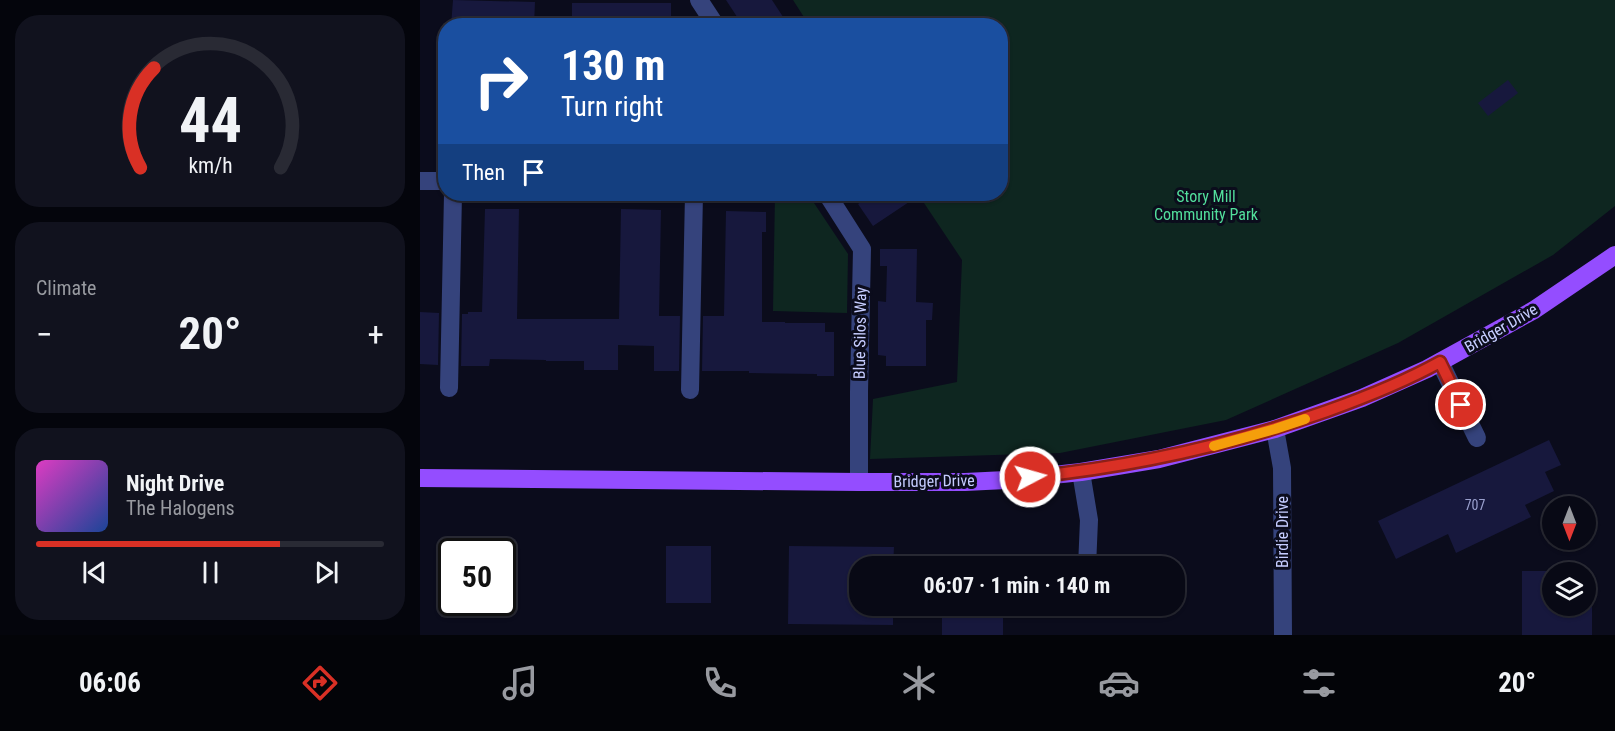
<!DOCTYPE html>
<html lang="en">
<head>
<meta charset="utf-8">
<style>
  body { margin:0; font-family:"Roboto Condensed",sans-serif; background:#11121e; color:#f1f3f6; height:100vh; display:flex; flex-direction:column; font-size:22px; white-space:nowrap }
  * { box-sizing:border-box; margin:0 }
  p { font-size:20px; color:#989aa0 }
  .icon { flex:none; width:33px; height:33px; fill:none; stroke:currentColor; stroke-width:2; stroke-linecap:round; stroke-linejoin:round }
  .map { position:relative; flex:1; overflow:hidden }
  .sheet { display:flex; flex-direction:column; gap:15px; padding:15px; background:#04050c; width:420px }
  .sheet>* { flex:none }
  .guide { position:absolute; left:18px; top:18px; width:570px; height:183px; border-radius:24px; box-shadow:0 2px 4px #0004,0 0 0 2px #292a34; background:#1a4fa0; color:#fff; overflow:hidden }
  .needle { width:39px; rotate:180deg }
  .controls { position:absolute; left:1122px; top:496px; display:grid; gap:12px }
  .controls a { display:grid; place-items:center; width:54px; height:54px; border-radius:50%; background:#080915; box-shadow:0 2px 4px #0004,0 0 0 2px #292a34; font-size:30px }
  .speed { position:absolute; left:18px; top:538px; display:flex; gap:12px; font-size:30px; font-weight:700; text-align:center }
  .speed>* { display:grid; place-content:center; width:78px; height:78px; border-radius:50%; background:#080915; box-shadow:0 2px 4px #0004,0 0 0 2px #292a34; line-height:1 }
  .speed .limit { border:3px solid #111; border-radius:9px; background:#fff; color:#111 }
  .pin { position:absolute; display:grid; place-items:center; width:51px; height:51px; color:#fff; margin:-26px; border:3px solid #fff; border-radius:50%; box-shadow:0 2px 6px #0007 }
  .me { position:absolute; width:66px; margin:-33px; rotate:84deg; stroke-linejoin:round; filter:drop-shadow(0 0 4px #0008) }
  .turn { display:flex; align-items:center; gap:21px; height:126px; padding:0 24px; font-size:27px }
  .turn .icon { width:78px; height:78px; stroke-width:2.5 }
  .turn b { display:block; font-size:42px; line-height:51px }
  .then { display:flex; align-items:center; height:57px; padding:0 24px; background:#0003; gap:12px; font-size:22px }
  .big { font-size:45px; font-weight:700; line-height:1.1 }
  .sheet .tile { flex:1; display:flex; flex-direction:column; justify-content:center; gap:9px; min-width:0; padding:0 21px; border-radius:24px; background:#11121e }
  .sheet .dial { align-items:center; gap:0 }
  .dial svg { height:156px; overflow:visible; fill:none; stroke:#292a34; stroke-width:7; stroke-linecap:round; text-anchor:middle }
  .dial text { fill:#f1f3f6; stroke:none }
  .song { display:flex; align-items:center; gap:18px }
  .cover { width:72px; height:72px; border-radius:9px; background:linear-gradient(135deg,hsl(310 70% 55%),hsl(220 70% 35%)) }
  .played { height:6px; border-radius:3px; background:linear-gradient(90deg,#d93025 70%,#292a34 70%) }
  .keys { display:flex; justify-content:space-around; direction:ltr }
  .heat { display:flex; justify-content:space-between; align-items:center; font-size:33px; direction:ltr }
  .trip { position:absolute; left:429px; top:556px; width:336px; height:60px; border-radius:24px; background:#080915; box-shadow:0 2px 4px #0004,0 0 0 2px #292a34; font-weight:700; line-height:60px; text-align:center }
  .dock { display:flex; height:96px; justify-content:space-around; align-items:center; background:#030408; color:#989aa0 }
  .dock .icon { width:42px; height:42px }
  .dock .current { color:#d93025 }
  .dock b { font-size:27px; color:#f1f3f6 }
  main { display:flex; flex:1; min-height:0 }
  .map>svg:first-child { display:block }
  .green { fill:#0e2620 }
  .building { fill:#17183d }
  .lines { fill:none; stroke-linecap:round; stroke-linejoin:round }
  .minor { stroke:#35437c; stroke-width:18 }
  .major { stroke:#944dff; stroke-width:18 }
  .route-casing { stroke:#8d1f18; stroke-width:15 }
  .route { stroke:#d93025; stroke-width:10 }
  .slow { stroke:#f59e0b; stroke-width:10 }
  .labels { text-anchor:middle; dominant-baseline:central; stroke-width:6; stroke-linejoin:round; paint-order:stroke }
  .number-label { font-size:14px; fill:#9aa0ce }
  .park-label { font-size:16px; fill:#52df9c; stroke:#0b0c1c }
  .street-label { font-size:16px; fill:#c6cdff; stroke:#0b0c1c }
</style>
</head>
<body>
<main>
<section class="sheet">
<div class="tile dial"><svg viewBox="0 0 100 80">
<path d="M14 69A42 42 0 1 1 86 69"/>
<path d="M14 69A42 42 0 0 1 21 18" stroke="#d93025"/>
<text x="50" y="56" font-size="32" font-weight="700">44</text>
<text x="50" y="72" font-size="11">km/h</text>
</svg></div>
<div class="tile"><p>Climate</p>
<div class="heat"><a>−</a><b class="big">20°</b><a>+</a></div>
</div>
<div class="tile">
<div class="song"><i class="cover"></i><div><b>Night Drive</b><p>The Halogens</p></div></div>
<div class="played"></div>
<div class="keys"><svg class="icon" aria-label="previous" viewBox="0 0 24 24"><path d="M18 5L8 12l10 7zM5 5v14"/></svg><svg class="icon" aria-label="pause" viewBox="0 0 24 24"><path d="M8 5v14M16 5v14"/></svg><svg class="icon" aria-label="next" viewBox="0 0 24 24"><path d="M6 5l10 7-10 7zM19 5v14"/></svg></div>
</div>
</section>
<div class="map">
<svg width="1195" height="635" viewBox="0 0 1195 635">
  <rect width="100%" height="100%" fill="#0b0c1c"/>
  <g class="green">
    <path d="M 373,0 L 1195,0 L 1195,206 L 1133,255 L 978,343 L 806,420 L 640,453 L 450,459 L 453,399 L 537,382 L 542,260 L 498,194 L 580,194 L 580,26 L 389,25 Z"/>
    <path d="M 356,194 L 388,194 L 428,254 L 427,313 L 353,311 L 355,195 Z"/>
  </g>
  <g class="building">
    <path d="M 33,0 L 115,2 L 114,26 L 31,26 Z"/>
    <path d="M 306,0 L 352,0 L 369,26 L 323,26 Z"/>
    <rect x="152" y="3" width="99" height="23"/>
    <path d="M 1088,80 L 1098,93 L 1068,116 L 1058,103 Z"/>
    <path d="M 453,194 L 501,194 L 453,226 L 438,204 Z"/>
    <path d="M 65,209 L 99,209 L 97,319 L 199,319 L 201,209 L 241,210 L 239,316 L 260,316 L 259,371 L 234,371 L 234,346 L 198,345 L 198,370 L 164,370 L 164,361 L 126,361 L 126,360 L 70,359 L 69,366 L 41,366 L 42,314 L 48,314 L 48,312 L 62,312 Z"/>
    <path d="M 306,211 L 346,212 L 346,232 L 342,232 L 342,322 L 365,322 L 365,323 L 405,323 L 405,332 L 414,332 L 414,376 L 397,376 L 397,374 L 329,373 L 329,371 L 282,371 L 283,316 L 304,316 Z"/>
    <path d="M 460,249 L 497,249 L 496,302 L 513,303 L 512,320 L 506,320 L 506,366 L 466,366 L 466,356 L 458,355 L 458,301 L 466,302 L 467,266 L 460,266 Z"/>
    <path d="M 0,312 L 19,313 L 18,365 L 0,364 Z"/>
    <path d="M 1129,440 L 1141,465 L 1125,472 L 1134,491 L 1105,505 L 1111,517 L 1036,553 L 1028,534 L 976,559 L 958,521 Z"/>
    <rect x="246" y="546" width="45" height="57"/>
    <path d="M 369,546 L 474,547 L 473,567 L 440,567 L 440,606 L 473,606 L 473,625 L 368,624 Z"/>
    <path d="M 1102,571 L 1132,571 L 1132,606 L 1172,606 L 1172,635 L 1102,635 Z"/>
    <rect x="522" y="606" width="61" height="29"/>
  </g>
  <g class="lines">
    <g class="minor">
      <path d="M 279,0 L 296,26"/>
      <path d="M 0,181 L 26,181"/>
      <path d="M 407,194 L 442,249 L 439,392 L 439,482"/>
      <path d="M 1020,362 L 1057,438"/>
      <path d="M 29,388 L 33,194"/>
      <path d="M 270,390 L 274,194"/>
      <path d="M 855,429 L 862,468 L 863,635"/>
      <path d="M 661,472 L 669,520 L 667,567"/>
    </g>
    <path class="major" d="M 0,478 L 439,482 L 545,482 L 586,480 L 661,472 L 739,459 L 855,429 L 942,398 L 1007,369 L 1114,310 L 1195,255"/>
  </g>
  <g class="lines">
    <defs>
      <path id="route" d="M 610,477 C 711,467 811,445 907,411 C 946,397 984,382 1020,362 L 1041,405"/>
    </defs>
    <use href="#route" class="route-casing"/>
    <use href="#route" class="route"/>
    <path class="slow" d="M 794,446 L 855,429 L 885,419"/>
  </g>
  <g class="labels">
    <g class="number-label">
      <text x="1055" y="505">707</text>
    </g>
    <g class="park-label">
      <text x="786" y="196">Story Mill<tspan x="786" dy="18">Community Park</tspan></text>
    </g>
    <g class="street-label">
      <text transform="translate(1081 328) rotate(-30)">Bridger Drive</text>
      <text transform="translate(440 333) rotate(-89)">Blue Silos Way</text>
      <text transform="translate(514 481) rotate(-1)">Bridger Drive</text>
      <text transform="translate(862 532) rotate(-90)">Birdie Drive</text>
    </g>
  </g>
</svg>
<div class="controls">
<a><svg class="needle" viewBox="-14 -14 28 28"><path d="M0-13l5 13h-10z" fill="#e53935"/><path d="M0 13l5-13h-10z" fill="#989aa0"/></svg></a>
<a><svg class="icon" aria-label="layers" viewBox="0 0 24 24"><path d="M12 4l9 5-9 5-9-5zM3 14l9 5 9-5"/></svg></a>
</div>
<div class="speed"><div class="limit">50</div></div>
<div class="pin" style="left:1041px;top:405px;background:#d93025"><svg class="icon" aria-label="arrive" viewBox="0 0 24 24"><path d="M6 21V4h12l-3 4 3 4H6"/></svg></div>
<svg class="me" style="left:610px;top:477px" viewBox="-20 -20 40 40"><circle r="17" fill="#d93025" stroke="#fff" stroke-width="3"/><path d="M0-11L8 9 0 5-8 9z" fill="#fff"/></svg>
<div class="trip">06:07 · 1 min · 140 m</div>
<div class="guide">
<div class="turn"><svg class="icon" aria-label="right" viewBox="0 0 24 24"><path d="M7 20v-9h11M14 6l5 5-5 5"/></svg><div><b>130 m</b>Turn right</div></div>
<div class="then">Then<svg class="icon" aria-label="arrive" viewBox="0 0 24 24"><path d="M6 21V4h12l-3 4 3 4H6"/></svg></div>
</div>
</div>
</main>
<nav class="dock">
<b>06:06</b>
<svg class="icon current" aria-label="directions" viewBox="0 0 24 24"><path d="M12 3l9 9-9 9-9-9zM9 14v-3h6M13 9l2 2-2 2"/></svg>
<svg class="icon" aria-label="music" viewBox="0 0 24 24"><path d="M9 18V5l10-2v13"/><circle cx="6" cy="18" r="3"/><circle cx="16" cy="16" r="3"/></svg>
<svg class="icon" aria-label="phone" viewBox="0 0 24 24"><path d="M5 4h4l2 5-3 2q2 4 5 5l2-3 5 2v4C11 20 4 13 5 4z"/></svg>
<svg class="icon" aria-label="climate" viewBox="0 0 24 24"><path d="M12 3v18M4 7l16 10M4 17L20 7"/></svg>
<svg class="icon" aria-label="car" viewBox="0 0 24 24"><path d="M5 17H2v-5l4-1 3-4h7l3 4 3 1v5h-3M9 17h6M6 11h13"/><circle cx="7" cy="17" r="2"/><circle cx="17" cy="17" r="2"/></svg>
<svg class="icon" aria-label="filters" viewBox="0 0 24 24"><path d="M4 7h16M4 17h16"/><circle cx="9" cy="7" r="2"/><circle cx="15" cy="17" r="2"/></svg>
<b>20°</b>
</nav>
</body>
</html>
